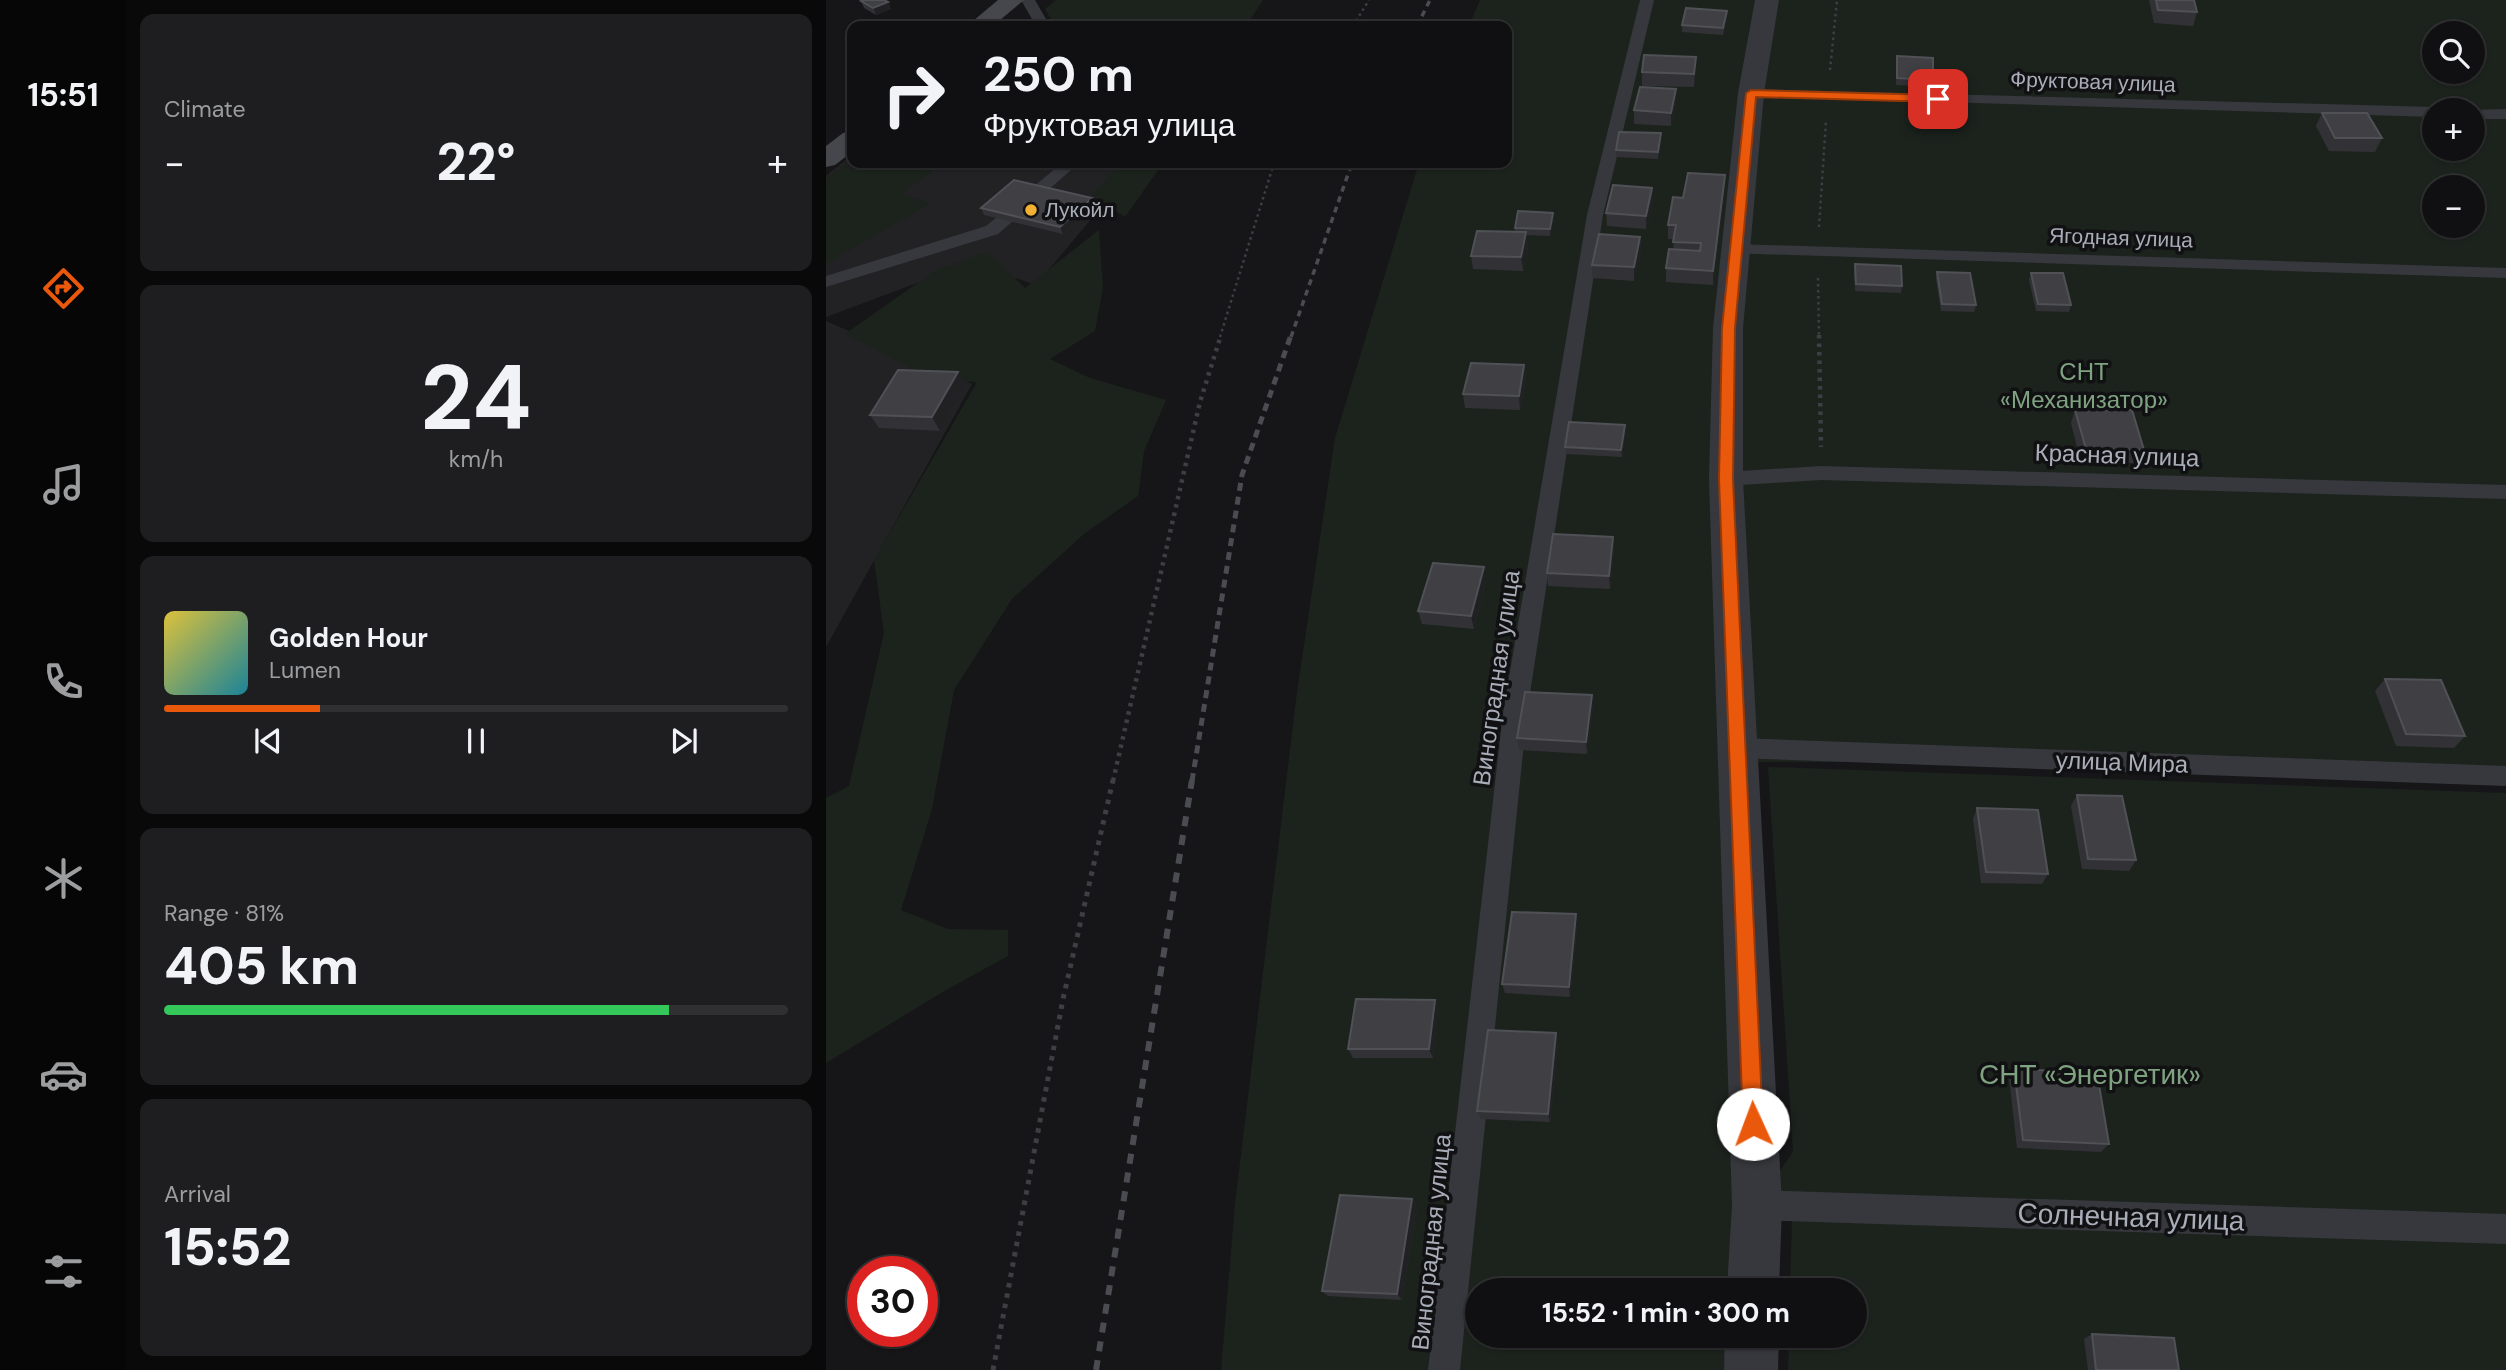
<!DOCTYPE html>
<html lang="en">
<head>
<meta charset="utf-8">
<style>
  body { margin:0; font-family:"DM Sans",sans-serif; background:#1e1e20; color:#f1f3f6; height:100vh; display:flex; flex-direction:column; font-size:26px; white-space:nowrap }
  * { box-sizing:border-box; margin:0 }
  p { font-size:23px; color:#9c9d9f }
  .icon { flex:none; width:38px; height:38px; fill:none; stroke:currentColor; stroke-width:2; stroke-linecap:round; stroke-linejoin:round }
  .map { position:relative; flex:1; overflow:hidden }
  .details { display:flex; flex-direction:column; gap:14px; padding:14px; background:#09090a; width:700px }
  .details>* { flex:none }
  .hud { position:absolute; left:21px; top:21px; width:665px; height:147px; border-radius:14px; box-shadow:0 2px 5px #0004,0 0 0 2px #303032; background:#101012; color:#f1f3f6; overflow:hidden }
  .controls { position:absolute; left:1596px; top:21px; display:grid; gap:14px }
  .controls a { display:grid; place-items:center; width:63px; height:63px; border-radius:50%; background:#101012; box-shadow:0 2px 5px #0004,0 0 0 2px #303032; font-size:35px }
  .speed { position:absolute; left:21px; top:1256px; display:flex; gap:14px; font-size:35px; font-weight:700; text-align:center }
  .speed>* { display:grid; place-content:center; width:91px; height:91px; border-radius:50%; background:#101012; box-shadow:0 2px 5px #0004,0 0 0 2px #303032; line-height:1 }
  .speed .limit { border:10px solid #d22; background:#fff; color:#111 }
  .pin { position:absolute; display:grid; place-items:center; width:60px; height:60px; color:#fff; margin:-30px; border-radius:14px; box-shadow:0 4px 10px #0006 }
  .me { position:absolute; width:77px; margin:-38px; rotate:358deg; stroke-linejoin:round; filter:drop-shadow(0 0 5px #0008) }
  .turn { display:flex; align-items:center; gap:24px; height:147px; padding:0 21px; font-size:32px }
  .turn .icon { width:91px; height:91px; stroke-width:2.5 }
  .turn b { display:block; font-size:49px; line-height:60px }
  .big { font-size:52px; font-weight:800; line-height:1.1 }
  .details .card { flex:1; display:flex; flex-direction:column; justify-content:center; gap:10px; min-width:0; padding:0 24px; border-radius:14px; background:#1e1e20 }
  .details .dial { align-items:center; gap:0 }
  .dial b { font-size:91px; line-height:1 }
  .song { display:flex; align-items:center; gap:21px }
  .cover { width:84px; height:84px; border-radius:10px; background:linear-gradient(135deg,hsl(50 70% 55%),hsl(190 70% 35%)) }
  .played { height:7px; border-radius:4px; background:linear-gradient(90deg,#ea580c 25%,#303032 25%) }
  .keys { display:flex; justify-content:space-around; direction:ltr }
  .heat { display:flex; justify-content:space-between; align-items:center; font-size:38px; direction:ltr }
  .charge { height:10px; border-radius:5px; background:linear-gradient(90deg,#34c759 81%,#303032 0) }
  .trip { position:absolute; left:639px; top:1278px; width:402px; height:70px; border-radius:35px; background:#101012; box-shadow:0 2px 5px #0004,0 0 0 2px #303032; font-weight:800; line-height:70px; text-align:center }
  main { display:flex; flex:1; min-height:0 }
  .tabs { display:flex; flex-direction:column; width:126px; justify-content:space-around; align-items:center; background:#060607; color:#9c9d9f }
  .tabs .icon { width:49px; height:49px }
  .tabs .selected { color:#ea580c }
  .tabs b { font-size:32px; color:#f1f3f6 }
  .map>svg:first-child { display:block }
  .built { fill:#222225 }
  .green { fill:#1c231d; fill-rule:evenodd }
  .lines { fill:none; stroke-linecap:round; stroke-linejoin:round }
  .path-far2 { stroke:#3d3f44; stroke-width:2.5; stroke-dasharray:2.5 3.5; stroke-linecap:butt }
  .path-far1 { stroke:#3d3f44; stroke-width:4.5; stroke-dasharray:3.5 5; stroke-linecap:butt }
  .path { stroke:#3d3f44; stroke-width:5; stroke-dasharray:4.5 6; stroke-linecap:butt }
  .service { fill:#37383d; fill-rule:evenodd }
  .minor { fill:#37383d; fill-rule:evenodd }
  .secondary { fill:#45474d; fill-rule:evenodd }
  .rail-far2 { stroke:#4a4c52; stroke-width:3.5; stroke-dasharray:6 5; stroke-linecap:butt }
  .rail-far1 { stroke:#4a4c52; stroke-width:5; stroke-dasharray:8 6; stroke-linecap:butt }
  .rail { stroke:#4a4c52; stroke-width:6; stroke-dasharray:10 9; stroke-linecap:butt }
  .wall { fill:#323236 }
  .shaded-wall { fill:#212124 }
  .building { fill:#3f3f44; stroke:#4f5156; stroke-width:2 }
  .route { fill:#ea580c; stroke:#983908; stroke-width:2 }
  .poi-dot { fill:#f2b134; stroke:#111113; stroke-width:2.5 }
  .labels { text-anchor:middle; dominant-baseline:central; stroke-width:7; stroke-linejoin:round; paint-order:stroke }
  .far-street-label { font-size:21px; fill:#a8adb8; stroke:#111113 }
  .far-poi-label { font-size:21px; fill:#a8adb8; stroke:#111113; text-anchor:start }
  .park-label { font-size:24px; fill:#7fa381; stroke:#111113 }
  .street-label { font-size:24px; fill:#a8adb8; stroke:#111113 }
  .near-park-label { font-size:28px; fill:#7fa381; stroke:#111113 }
  .near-street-label { font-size:28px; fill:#a8adb8; stroke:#111113 }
</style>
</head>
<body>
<main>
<nav class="tabs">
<b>15:51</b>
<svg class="icon selected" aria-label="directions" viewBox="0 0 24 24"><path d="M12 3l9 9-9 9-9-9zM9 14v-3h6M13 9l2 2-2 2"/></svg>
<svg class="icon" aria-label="music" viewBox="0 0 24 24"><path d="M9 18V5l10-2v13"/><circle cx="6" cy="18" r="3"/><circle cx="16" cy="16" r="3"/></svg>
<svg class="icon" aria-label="phone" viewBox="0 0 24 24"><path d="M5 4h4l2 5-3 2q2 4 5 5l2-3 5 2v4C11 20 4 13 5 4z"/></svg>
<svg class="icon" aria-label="climate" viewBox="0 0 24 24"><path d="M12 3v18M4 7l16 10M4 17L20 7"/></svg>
<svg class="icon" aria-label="car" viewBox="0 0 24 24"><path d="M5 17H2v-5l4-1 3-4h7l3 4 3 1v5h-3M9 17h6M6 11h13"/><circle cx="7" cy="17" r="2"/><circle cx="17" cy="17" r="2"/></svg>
<svg class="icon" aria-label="filters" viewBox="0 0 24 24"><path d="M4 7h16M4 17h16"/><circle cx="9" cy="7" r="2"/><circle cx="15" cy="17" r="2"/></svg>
</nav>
<section class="details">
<div class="card"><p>Climate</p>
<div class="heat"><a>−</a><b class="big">22°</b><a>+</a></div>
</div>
<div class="card dial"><b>24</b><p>km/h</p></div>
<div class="card">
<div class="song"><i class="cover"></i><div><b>Golden Hour</b><p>Lumen</p></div></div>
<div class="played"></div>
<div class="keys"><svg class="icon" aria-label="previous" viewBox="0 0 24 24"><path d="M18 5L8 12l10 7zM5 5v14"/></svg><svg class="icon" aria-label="pause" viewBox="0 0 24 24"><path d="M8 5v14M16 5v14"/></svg><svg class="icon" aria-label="next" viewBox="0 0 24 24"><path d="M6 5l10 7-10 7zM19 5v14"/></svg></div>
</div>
<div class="card"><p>Range · 81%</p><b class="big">405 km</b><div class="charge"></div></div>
<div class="card"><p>Arrival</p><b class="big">15:52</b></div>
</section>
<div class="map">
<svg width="1680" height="1370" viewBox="0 0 1680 1370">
  <rect width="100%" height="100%" fill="#161618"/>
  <g class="built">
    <path d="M 26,155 L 26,163 L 312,163 L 210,285 L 145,263 L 0,317 L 0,176 Z"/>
    <path d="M 0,321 L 146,384 L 0,647 Z"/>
  </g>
  <g class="green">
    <path d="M 230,0 L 437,0 L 420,26 L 229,26 L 219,9 Z"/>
    <path d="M 654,0 L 1680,0 L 1680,784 L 1048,762 L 930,762 L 932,1202 L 967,1152 L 942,767 L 1680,793 L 1680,1370 L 962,1370 L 963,1335 L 1029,1335 L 1029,1290 L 964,1290 L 966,1220 L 938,1208 L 946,1290 L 651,1290 L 651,1335 L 944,1335 L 943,1370 L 395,1370 L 409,1204 L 471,692 L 509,438 L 593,163 L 681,163 L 681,26 L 643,26 ZM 1608,33 L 1647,33 L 1647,72 L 1608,72 ZM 1608,110 L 1647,110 L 1647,149 L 1608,149 ZM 1608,187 L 1647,187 L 1647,226 L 1608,226 Z"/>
    <path d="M 26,158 L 26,163 L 118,163 L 76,194 L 105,203 L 0,264 L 0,179 Z"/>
    <path d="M 295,163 L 337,163 L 299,217 L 265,195 Z"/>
    <path d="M 273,230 L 277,288 L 269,331 L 224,359 L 264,378 L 340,400 L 318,451 L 312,496 L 258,534 L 186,599 L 128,690 L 106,809 L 75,910 L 122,929 L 182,930 L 182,956 L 115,993 L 0,1063 L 0,798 L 23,786 L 58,633 L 48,560 L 151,382 L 110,381 L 19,334 L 110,270 L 162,252 L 199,288 Z"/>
  </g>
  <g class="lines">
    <g class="path-far2">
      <path d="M 527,26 L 543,0"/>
      <path d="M 1004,70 L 1011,0"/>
      <path d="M 993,227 L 1000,120"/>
      <path d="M 992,278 L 993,337"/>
      <path d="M 394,337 L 448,163"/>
    </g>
    <g class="path-far1">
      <path d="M 993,335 L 995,447"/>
      <path d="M 287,781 L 374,402 L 395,335"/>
    </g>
    <path class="path" d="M 167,1370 L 237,999 L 287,780"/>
    <g class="service">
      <path d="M 195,0 L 209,0 L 224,26 L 210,26 Z"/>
      <path d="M 814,0 L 828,0 L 777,215 L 701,713 L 634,1370 L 602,1370 L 677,713 L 761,215 Z"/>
      <path d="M 925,89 L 1608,107 L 1614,110 L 1608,110 L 1608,117 L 920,96 L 918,93 L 920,90 Z"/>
      <path d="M 1680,109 L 1680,119 L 1647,119 L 1647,110 L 1644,110 Z"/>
      <path d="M 236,163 L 253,163 L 172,234 L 0,287 L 0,276 L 160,226 Z"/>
      <path d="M 909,244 L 1680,268 L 1680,278 L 903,253 L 901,249 L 903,245 Z"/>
      <path d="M 995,466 L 1680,485 L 1680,499 L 995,480 L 900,486 L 893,484 L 890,479 L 893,474 L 900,472 Z"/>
      <path d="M 912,738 L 1680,766 L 1680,786 L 912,758 L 904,755 L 900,748 L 904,741 Z"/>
      <path d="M 931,1190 L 1680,1214 L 1680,1244 L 931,1220 L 921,1215 L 916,1205 L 921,1195 Z"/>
    </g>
    <g class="minor">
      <path d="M 929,0 L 953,0 L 938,93 L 917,328 L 917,479 L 956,1205 L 953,1290 L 901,1290 L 906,1205 L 883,479 L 887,328 L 912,93 Z"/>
      <path d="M 899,1335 L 953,1335 L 952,1370 L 898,1370 Z"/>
    </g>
    <g class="secondary">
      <path d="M 172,0 L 198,0 L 167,26 L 141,26 Z"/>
      <path d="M 26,131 L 26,152 L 9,165 L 0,167 L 0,146 L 17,133 Z"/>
    </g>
    <g class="rail-far2">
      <path d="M 591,26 L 604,0"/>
      <path d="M 465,337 L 526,163"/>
    </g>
    <path class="rail-far1" d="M 366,781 L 416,475 L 465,335"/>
    <path class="rail" d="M 270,1370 L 366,780"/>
  </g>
  <g class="wall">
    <path d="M 1323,0 L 1368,0 L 1371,12 L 1367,26 L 1328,23 Z"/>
    <path d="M 35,1 L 62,2 L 65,9 L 50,15 L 38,8 Z"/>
    <path d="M 901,11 L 900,18 L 897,35 L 856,32 L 856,25 Z"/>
    <path d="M 1071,56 L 1107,80 L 1106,87 L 1070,85 Z"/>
    <path d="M 869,70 L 868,87 L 816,86 L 816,72 Z"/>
    <path d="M 850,89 L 850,102 L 845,126 L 808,124 L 808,110 Z"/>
    <path d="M 1496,113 L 1556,138 L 1549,152 L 1503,151 L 1490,126 Z"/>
    <path d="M 835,133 L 832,159 L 790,157 L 790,150 Z"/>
    <path d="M 826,188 L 827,201 L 820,229 L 781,226 L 780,213 Z"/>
    <path d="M 899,189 L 887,285 L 840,282 L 840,268 L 847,249 L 848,239 L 842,239 L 842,225 L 857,198 Z"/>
    <path d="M 266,198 L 268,205 L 237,234 L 158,215 L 155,208 Z"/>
    <path d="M 728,220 L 724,236 L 700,235 L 702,246 L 697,271 L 647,269 L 645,256 L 689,232 L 689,228 Z"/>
    <path d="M 814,237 L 815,251 L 808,281 L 766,278 L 766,265 Z"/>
    <path d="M 1029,264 L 1076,286 L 1075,293 L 1029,291 L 1028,271 Z"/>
    <path d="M 1111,272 L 1150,305 L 1148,312 L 1115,311 L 1110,279 Z"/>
    <path d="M 1205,273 L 1245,305 L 1243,312 L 1210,311 L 1203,280 Z"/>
    <path d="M 698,365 L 700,379 L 694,410 L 639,408 L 637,394 Z"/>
    <path d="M 140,386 L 114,431 L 53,428 L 44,415 Z"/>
    <path d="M 1249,410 L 1318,450 L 1312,463 L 1255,463 L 1245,423 Z"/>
    <path d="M 799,432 L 796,457 L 740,454 L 739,447 Z"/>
    <path d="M 787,537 L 788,550 L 784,589 L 722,586 L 721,573 Z"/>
    <path d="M 660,580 L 648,629 L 596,624 L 592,611 Z"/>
    <path d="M 1559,679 L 1639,736 L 1628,748 L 1570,746 L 1549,691 Z"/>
    <path d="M 767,707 L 761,754 L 693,750 L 691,738 Z"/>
    <path d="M 1251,795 L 1310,860 L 1303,871 L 1256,869 L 1245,806 Z"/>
    <path d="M 1151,808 L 1222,874 L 1216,884 L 1155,883 L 1147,819 Z"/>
    <path d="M 751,925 L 744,997 L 679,993 L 676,984 Z"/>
    <path d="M 609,1000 L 612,1009 L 607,1058 L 527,1058 L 522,1049 Z"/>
    <path d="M 730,1033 L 732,1042 L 724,1122 L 655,1119 L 651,1111 Z"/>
    <path d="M 1188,1069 L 1283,1144 L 1275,1152 L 1191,1148 L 1183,1078 Z"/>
    <path d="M 586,1199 L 591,1206 L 576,1300 L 502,1296 L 496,1291 Z"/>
    <path d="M 1266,1334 L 1353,1370 L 1262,1370 L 1258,1339 Z"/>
  </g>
  <g class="shaded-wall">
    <path d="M 62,2 L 65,9 L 50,15 L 47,8 Z"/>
    <path d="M 850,89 L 850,102 L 845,126 L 845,113 Z"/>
    <path d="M 899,175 L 899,189 L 887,285 L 887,271 Z"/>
    <path d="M 826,188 L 827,201 L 820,229 L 820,216 Z"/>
    <path d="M 266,198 L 268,205 L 237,234 L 234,227 Z"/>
    <path d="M 727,213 L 728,220 L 724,236 L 724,229 Z"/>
    <path d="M 700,232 L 702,246 L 697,271 L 695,257 Z"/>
    <path d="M 814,237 L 815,251 L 808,281 L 808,267 Z"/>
    <path d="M 698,365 L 700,379 L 694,410 L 693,396 Z"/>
    <path d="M 132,372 L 140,386 L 114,431 L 106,417 Z"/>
    <path d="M 799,425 L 799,432 L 796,457 L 795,450 Z"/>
    <path d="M 787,537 L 788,550 L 784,589 L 783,576 Z"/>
    <path d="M 658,567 L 660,580 L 648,629 L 645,616 Z"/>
    <path d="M 766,695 L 767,707 L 761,754 L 760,742 Z"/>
    <path d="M 750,914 L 751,925 L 744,997 L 743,987 Z"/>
    <path d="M 609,1000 L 612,1009 L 607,1058 L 603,1049 Z"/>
    <path d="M 730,1033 L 732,1042 L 724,1122 L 722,1114 Z"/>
    <path d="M 586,1199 L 591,1206 L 576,1300 L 571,1294 Z"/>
  </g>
  <g class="building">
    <path d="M 38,0 L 58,0 L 62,2 L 47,8 L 35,1 Z"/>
    <path d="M 1330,0 L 1368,0 L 1371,12 L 1332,10 Z"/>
    <path d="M 860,8 L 901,11 L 897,28 L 856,25 Z"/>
    <path d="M 818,55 L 870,57 L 868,74 L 816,72 Z"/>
    <path d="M 1071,56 L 1107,58 L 1107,80 L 1071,78 Z"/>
    <path d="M 814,87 L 850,89 L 845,113 L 808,110 Z"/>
    <path d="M 1496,113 L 1541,113 L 1556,138 L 1509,138 Z"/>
    <path d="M 793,132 L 835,133 L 832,152 L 790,150 Z"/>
    <path d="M 862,173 L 899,175 L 887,271 L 840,268 L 843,249 L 874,251 L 875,243 L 847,242 L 850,225 L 842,225 L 847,197 L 857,198 Z"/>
    <path d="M 188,180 L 266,198 L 234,227 L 155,208 Z"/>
    <path d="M 787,185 L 826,188 L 820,216 L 780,213 Z"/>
    <path d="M 692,211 L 727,213 L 724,229 L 689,228 Z"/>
    <path d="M 651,231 L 700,232 L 695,257 L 645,256 Z"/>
    <path d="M 773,234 L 814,237 L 808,267 L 766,265 Z"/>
    <path d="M 1029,264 L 1075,266 L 1076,286 L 1030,284 Z"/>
    <path d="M 1111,272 L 1144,273 L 1150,305 L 1116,304 Z"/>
    <path d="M 1205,273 L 1237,273 L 1245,305 L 1212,304 Z"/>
    <path d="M 645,363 L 698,365 L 693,396 L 637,394 Z"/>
    <path d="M 72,370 L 132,372 L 106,417 L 44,415 Z"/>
    <path d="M 1249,410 L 1306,410 L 1318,450 L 1260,449 Z"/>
    <path d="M 743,422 L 799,425 L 795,450 L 739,447 Z"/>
    <path d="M 727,534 L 787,537 L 783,576 L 721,573 Z"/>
    <path d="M 607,563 L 658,567 L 645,616 L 592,611 Z"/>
    <path d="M 1559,679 L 1615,680 L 1639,736 L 1580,734 Z"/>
    <path d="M 699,692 L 766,695 L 760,742 L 691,738 Z"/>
    <path d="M 1251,795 L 1296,796 L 1310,860 L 1262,859 Z"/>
    <path d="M 1151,808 L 1212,810 L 1222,874 L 1160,872 Z"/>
    <path d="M 686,912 L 750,914 L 743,987 L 676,984 Z"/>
    <path d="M 530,999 L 609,1000 L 603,1049 L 522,1049 Z"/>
    <path d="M 662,1030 L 730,1033 L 722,1114 L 651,1111 Z"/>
    <path d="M 1188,1069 L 1271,1073 L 1283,1144 L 1197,1140 Z"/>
    <path d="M 514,1195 L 586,1199 L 571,1294 L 496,1291 Z"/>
    <path d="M 1266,1334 L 1348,1338 L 1353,1370 L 1270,1370 Z"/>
  </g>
  <path class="route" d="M 925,90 L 1112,95 L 1117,99 L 1112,102 L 930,97 L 909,328 L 907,479 L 937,1124 L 934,1131 L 927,1134 L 920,1131 L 917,1124 L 893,479 L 896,328 L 920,93 Z"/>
  <circle class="poi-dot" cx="205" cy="210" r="7"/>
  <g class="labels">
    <g class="far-street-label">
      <text transform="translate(1267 82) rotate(2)">Фруктовая улица</text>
      <text transform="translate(1295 238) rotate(2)">Ягодная улица</text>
    </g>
    <g class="far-poi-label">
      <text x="219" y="210">Лукойл</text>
    </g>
    <g class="park-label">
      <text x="1258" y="371">СНТ<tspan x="1258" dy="28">«Механизатор»</tspan></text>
    </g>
    <g class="street-label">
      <text transform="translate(1291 455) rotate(2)">Красная улица</text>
      <text transform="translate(670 678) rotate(-82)">Виноградная улица</text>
      <text transform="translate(1296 762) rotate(2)">улица Мира</text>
      <text transform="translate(605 1242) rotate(-84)">Виноградная улица</text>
    </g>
    <g class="near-park-label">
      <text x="1264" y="1074">СНТ «Энергетик»</text>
    </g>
    <g class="near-street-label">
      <text transform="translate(1305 1217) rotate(2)">Солнечная улица</text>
    </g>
  </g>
</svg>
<div class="controls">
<a><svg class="icon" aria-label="search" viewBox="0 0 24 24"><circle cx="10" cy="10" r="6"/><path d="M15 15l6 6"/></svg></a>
<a>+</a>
<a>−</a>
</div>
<div class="speed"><div class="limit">30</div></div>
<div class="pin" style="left:1112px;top:99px;background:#d93025"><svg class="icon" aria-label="arrive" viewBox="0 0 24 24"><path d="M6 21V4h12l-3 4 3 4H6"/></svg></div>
<svg class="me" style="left:927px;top:1124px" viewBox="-20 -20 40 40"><circle r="19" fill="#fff"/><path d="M0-13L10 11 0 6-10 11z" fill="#ea580c"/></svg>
<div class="trip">15:52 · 1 min · 300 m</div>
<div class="hud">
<div class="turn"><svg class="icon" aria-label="right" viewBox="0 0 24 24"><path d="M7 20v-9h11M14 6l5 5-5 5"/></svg><div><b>250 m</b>Фруктовая улица</div></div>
</div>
</div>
</main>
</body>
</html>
